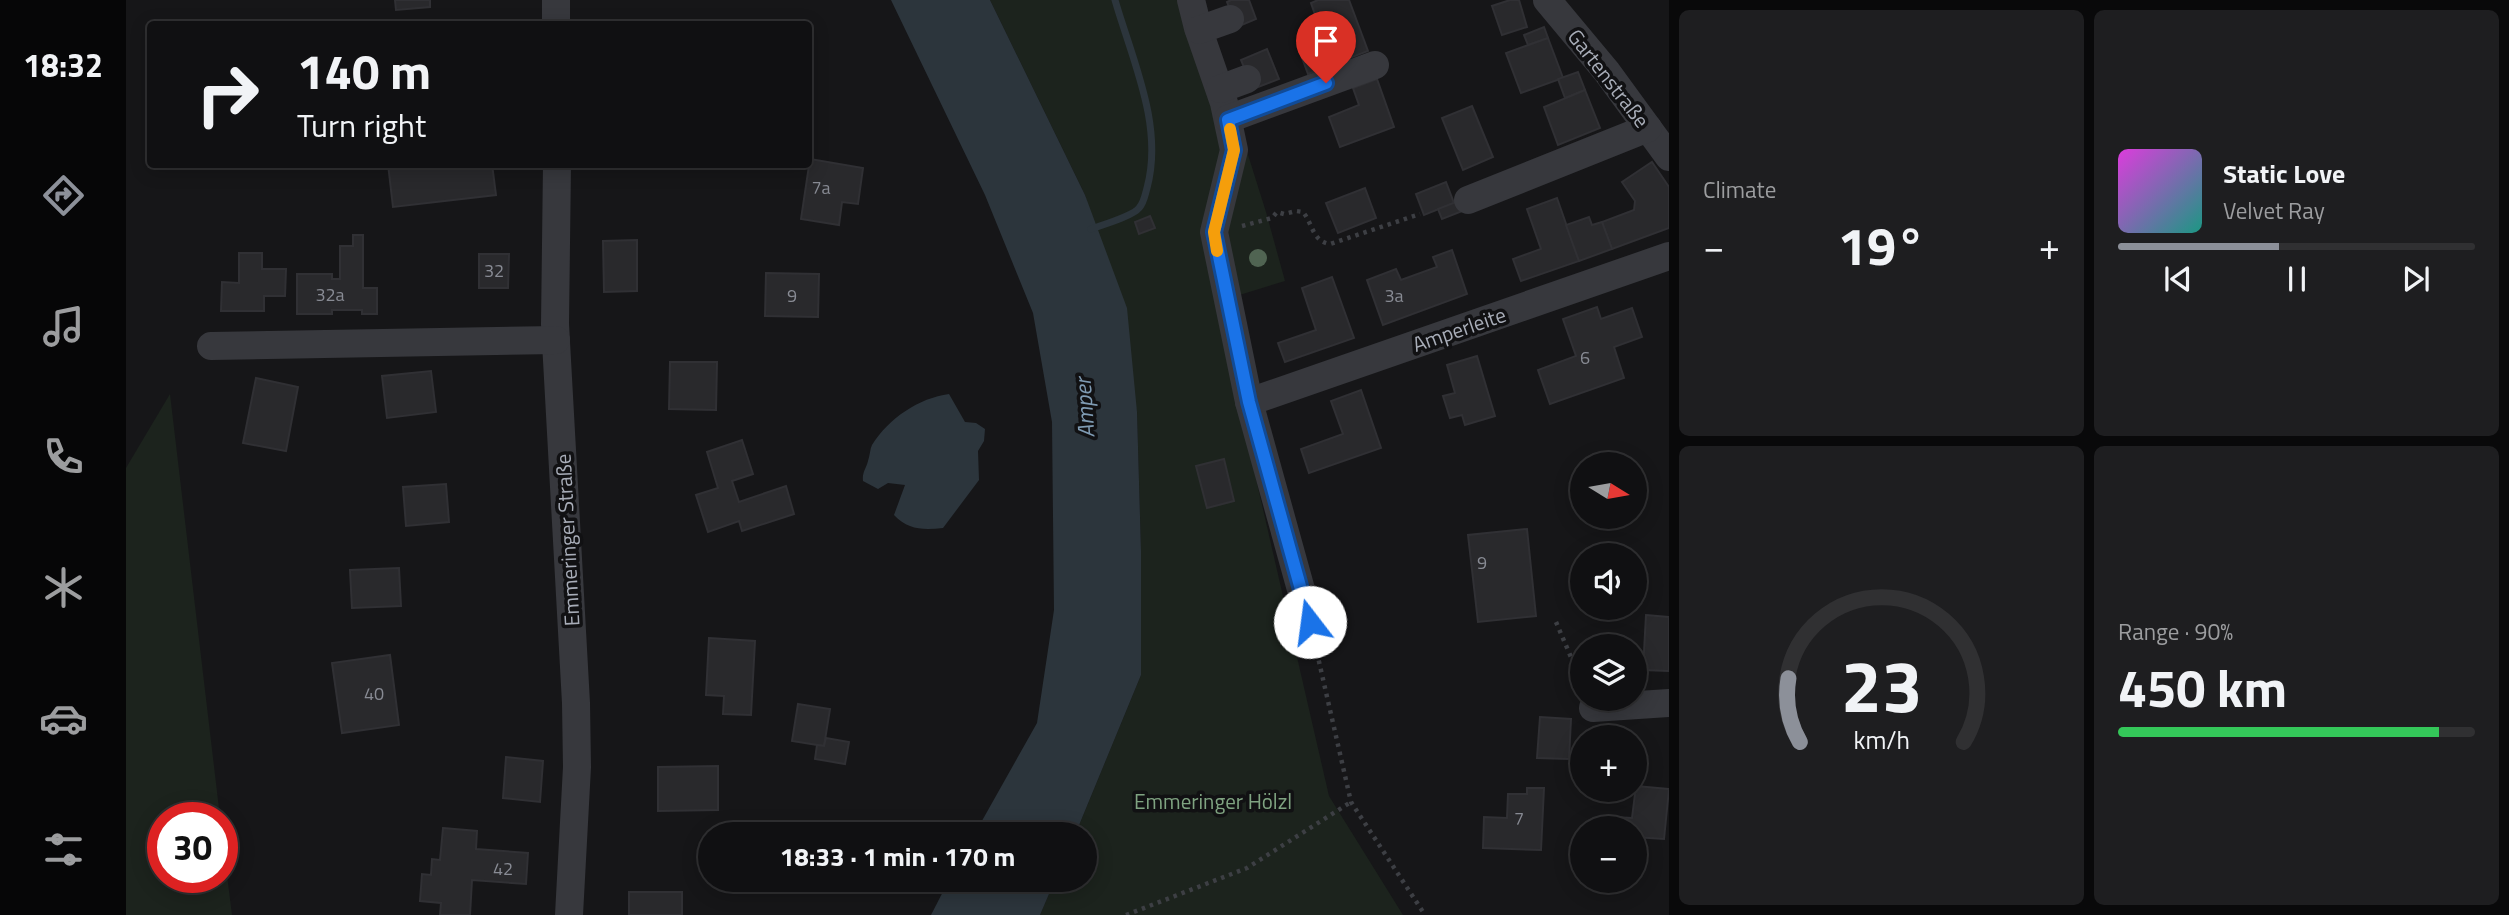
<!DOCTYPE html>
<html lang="en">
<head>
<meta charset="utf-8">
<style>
  body { margin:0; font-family:"Titillium Web",sans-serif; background:#1e1e20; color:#f1f3f6; height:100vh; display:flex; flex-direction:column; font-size:26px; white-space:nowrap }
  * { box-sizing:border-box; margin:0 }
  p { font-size:23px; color:#9c9d9f }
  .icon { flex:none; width:38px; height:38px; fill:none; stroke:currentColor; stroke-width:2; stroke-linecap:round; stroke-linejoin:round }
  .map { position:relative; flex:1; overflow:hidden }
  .sheet { display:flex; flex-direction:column; gap:10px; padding:10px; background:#09090a; width:840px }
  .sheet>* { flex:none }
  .guide { position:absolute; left:21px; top:21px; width:665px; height:147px; border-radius:7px; box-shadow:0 4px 18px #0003,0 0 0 2px #303032; background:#101012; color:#f1f3f6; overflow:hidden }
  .needle { width:46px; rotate:101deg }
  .controls { position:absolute; left:1444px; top:452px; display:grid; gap:14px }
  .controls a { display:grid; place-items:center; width:77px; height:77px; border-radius:50%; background:#101012; box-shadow:0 4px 18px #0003,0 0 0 2px #303032; font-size:35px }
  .speed { position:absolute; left:21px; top:802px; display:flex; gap:14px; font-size:35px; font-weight:700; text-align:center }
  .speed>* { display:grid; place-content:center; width:91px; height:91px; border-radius:50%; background:#101012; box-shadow:0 4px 18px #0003,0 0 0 2px #303032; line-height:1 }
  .speed .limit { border:10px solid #d22; background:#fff; color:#111 }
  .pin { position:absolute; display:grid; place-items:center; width:60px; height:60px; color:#fff; margin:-72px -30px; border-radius:50% 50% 50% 0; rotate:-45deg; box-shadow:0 0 7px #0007 }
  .pin .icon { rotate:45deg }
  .me { position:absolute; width:77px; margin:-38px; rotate:345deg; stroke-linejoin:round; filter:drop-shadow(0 0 5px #0008) }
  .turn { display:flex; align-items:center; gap:24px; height:147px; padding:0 35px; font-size:32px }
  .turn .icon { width:91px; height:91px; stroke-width:2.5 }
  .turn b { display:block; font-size:49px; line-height:60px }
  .big { font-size:52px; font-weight:700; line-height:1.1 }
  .sheet .widget { flex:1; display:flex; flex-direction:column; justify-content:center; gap:10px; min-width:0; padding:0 24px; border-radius:10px; background:#1e1e20 }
  .sheet .dial { align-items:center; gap:0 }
  .dial svg { height:182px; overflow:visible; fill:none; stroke:#303032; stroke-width:7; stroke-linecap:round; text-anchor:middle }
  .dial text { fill:#f1f3f6; stroke:none }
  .song { display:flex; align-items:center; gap:21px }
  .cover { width:84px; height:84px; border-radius:10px; background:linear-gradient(135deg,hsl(300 70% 55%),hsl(170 70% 35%)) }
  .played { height:7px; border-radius:4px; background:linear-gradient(90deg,#8c9099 45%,#303032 45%) }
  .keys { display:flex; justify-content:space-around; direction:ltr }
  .heat { display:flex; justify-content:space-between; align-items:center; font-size:38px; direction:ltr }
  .charge { height:10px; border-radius:5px; background:linear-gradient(90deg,#34c759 90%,#303032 0) }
  .sheet .tiles { flex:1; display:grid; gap:10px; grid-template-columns:repeat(2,1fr) }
  .trip { position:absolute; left:572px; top:822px; width:399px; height:70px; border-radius:35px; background:#101012; box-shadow:0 4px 18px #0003,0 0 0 2px #303032; font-weight:700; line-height:70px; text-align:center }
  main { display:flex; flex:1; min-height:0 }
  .menu { display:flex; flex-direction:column; width:126px; justify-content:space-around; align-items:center; background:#060607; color:#9c9d9f }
  .menu .icon { width:49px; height:49px }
  .menu .on { color:#8c9099 }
  .menu b { font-size:32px; color:#f1f3f6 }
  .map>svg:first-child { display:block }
  .green { fill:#1c231d }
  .water { fill:#2c353c }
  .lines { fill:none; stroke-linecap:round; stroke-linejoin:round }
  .stream { stroke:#2c353c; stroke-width:7 }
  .building { fill:#29292c; stroke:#303034; stroke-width:2 }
  .path { stroke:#3d3f44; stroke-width:4.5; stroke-dasharray:3.5 5; stroke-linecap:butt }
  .minor { stroke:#37383d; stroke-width:28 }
  .tree { fill:#506452 }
  .route-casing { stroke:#114b97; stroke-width:18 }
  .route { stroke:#1a73e8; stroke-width:12 }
  .slow { stroke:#f59e0b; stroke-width:12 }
  .labels { text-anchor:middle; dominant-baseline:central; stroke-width:7; stroke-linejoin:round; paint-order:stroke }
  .number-label { font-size:18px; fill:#888b94 }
  .street-label { font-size:21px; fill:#a8adb8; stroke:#111113 }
  .park-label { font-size:21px; fill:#7fa381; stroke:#111113 }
  .water-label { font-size:23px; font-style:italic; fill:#7f9bb3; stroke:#111113 }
</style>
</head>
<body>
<main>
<nav class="menu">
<b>18:32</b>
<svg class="icon on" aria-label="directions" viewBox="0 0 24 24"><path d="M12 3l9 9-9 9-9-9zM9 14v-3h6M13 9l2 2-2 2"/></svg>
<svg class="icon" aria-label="music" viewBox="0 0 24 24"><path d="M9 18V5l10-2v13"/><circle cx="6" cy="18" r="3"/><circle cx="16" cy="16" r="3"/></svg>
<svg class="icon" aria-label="phone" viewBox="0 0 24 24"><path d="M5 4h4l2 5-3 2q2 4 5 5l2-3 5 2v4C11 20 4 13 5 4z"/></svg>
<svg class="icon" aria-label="climate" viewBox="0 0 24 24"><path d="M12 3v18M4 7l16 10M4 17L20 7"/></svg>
<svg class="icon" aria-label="car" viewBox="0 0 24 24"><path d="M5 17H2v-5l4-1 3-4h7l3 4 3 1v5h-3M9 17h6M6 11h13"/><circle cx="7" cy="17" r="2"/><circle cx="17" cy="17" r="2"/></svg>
<svg class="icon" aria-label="filters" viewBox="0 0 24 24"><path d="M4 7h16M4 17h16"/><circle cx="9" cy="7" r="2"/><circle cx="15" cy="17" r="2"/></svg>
</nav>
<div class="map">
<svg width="1543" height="915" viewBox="0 0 1543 915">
  <rect width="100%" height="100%" fill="#161618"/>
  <g class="green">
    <path d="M 864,0 L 1063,0 L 1097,144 L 1113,405 L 1203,796 L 1277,915 L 914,915 L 929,880 L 959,880 L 959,835 L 949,835 L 1015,675 L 1015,551 L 1011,412 L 959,195 Z"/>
    <path d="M 1118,142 L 1140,212 L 1159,281 L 1107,297 L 1098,236 Z"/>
    <path d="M 44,394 L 94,817 L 37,817 L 37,877 L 96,877 L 96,835 L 106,915 L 0,915 L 0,468 Z"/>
  </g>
  <g class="water">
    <path d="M 765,0 L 864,0 L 959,195 L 1001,308 L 1011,412 L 1015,551 L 1015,675 L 949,835 L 848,835 L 911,723 L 928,610 L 926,422 L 907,313 L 859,195 Z"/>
    <path d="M 823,394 L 839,422 L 850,423 L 859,429 L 858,441 L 852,451 L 853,480 L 817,528 C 797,530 782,530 768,515 L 779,485 L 762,483 L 752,489 L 737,481 C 736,472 740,469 742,461 C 744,455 744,449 746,445 C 763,418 793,398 823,394 Z"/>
    <path d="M 823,880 L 929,880 L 914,915 L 805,915 Z"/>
  </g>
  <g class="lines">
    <path class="stream" d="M 965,229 C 976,225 1007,216 1013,208 C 1018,203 1019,195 1021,188 C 1038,126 1006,59 989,0"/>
  </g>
  <g class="building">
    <path d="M 269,0 L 304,0 L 304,7 L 270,10 Z"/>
    <path d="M 1105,0 L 1123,0 L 1130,19 L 1111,27 L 1101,2 Z"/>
    <path d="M 1192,0 L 1223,0 L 1242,51 L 1182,74 L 1171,44 L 1196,35 L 1185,3 Z"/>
    <path d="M 1384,0 L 1393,0 L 1401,27 L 1376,35 L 1366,6 Z"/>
    <path d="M 1418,27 L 1422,38 L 1402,45 L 1398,35 Z"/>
    <path d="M 1422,38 L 1437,78 L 1395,93 L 1380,53 Z"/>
    <path d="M 1141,49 L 1153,79 L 1127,89 L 1115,60 Z"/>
    <path d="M 1452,72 L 1459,90 L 1439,98 L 1432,79 Z"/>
    <path d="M 1251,79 L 1268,127 L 1214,147 L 1203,117 L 1233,105 L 1227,88 Z"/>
    <path d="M 1459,90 L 1474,128 L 1432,145 L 1418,107 Z"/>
    <path d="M 1346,106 L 1367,157 L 1337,170 L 1316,118 Z"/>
    <path d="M 684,159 L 737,168 L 732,204 L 716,202 L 713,225 L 675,219 Z"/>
    <path d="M 1526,162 L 1543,187 L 1543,228 L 1486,249 L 1476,222 L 1508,210 L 1509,201 L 1496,182 Z"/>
    <path d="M 262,164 L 366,164 L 370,195 L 267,207 Z"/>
    <path d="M 1320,182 L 1328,203 L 1298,215 L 1290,194 Z"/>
    <path d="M 1239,188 L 1250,218 L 1212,233 L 1200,203 Z"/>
    <path d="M 1431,198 L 1453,261 L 1395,281 L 1387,259 L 1415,249 L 1401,209 Z"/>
    <path d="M 1335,200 L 1339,210 L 1316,219 L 1312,209 Z"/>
    <path d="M 1024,216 L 1029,228 L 1013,234 L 1009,222 Z"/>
    <path d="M 1463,217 L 1466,225 L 1476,222 L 1486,249 L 1453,261 L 1440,225 Z"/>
    <path d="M 227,235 L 237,235 L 237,288 L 251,288 L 251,314 L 236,314 L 236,310 L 206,310 L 206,314 L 171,314 L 171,274 L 206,274 L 206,279 L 214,279 L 214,246 L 227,246 Z"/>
    <path d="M 511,240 L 511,291 L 478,292 L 477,241 Z"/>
    <path d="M 1326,250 L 1341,294 L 1257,325 L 1241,280 L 1270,269 L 1275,280 L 1311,267 L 1307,257 Z"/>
    <path d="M 113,253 L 136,253 L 136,269 L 160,269 L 159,296 L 138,296 L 138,311 L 95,311 L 96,282 L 113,283 Z"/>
    <path d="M 353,254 L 383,254 L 382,288 L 353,288 Z"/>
    <path d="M 640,273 L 693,274 L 692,317 L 639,316 Z"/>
    <path d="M 1206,277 L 1228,338 L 1159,362 L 1152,343 L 1190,330 L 1176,288 Z"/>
    <path d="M 1471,307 L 1475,319 L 1506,308 L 1516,337 L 1488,347 L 1498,378 L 1424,404 L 1412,370 L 1450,356 L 1437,319 Z"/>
    <path d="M 1351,356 L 1369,416 L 1339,425 L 1336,415 L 1324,418 L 1317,396 L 1329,393 L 1321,365 Z"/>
    <path d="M 544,362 L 591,362 L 590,410 L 543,409 Z"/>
    <path d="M 305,371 L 310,412 L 261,418 L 256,376 Z"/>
    <path d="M 130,378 L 172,387 L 160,451 L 117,443 Z"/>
    <path d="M 1235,390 L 1255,448 L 1183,473 L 1175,449 L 1217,434 L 1205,401 Z"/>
    <path d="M 616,440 L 627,474 L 606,481 L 613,502 L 660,486 L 668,514 L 616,531 L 613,521 L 582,532 L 570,495 L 592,488 L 581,452 Z"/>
    <path d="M 1098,459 L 1108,501 L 1081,508 L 1070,466 Z"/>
    <path d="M 320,484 L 323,522 L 280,526 L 277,487 Z"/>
    <path d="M 1401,529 L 1410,616 L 1352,622 L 1342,535 Z"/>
    <path d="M 273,568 L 275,606 L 226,608 L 224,570 Z"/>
    <path d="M 1520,615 L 1543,617 L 1543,671 L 1517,670 Z"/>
    <path d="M 583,638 L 629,641 L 625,715 L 597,714 L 598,696 L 580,695 Z"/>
    <path d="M 264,655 L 273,725 L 216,733 L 206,663 Z"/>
    <path d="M 672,704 L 704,709 L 698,746 L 666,741 Z"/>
    <path d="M 1414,717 L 1445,719 L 1443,759 L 1411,758 Z"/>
    <path d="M 700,738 L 723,742 L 719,764 L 689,759 L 691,745 L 698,746 Z"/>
    <path d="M 380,757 L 417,761 L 414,802 L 377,798 Z"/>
    <path d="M 592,766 L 592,810 L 532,811 L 532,767 Z"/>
    <path d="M 1510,786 L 1543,789 L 1538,839 L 1508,837 L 1508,828 L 1488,828 L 1489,817 L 1506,818 Z"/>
    <path d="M 1401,788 L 1418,788 L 1415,850 L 1357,848 L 1358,817 L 1381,818 L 1382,794 L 1401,794 Z"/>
    <path d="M 317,828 L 351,831 L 350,849 L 402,853 L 400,884 L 346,880 L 344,915 L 314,915 L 315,903 L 294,901 L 296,874 L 305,875 L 306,859 L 314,860 Z"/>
    <rect x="503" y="892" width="53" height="23"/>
  </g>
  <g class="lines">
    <g class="path">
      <path d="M 1116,226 L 1146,218 L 1151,212 L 1158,214 L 1170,211 L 1177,212 C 1187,224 1186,241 1204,244 L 1294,214"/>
      <path d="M 1430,622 L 1456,683"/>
      <path d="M 1189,644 L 1225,802 L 1299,915"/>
      <path d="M 1000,915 L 1121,868 L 1225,802"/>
    </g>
    <g class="minor">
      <path d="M 430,0 L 430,24"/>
      <path d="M 1065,0 L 1072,28 L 1098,103 L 1108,150 L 1088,232 L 1123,402 L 1184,622"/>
      <path d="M 1421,0 L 1481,72 L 1543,157"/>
      <path d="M 1073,30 L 1104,19"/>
      <path d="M 1094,89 L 1121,79"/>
      <path d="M 1102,119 L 1249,65"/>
      <path d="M 431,164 L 429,324 L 450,703 L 451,767 L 443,915"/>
      <path d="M 1342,200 L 1522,128"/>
      <path d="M 85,346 L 430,340"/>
      <path d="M 1123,402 L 1543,256"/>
      <path d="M 1467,708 L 1543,703"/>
    </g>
  </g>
  <circle class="tree" cx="1132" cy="258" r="9"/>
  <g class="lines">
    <defs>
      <path id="route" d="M 1184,622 L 1123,402 L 1088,232 L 1108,150 L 1102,120 L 1200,83"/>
    </defs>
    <use href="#route" class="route-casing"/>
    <use href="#route" class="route"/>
    <path class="slow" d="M 1091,251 L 1088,232 L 1108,150 L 1104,129"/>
  </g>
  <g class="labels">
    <g class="number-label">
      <text x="695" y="187">7a</text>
      <text x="368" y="270">32</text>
      <text x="204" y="294">32a</text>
      <text x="666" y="295">9</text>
      <text x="1268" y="295">3a</text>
      <text x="1459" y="357">6</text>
      <text x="1356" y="562">9</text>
      <text x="248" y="693">40</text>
      <text x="1393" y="818">7</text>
      <text x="377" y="868">42</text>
    </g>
    <g class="street-label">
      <text transform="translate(1483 78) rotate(52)">Gartenstraße</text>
      <text transform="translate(1333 329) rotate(-19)">Amperleite</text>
      <text transform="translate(441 540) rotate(-93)">Emmeringer Straße</text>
    </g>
    <g class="park-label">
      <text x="1087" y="801">Emmeringer Hölzl</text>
    </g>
    <g class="water-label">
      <text transform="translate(958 408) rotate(-94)">Amper</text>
    </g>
  </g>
</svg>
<div class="controls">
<a><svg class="needle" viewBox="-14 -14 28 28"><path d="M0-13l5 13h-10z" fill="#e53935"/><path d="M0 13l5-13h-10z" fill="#9c9d9f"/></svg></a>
<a><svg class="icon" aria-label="sound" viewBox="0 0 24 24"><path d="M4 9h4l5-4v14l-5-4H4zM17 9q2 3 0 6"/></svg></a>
<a><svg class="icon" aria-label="layers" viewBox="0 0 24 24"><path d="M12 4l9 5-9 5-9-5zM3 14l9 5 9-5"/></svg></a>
<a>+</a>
<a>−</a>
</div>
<div class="speed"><div class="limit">30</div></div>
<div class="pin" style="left:1200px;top:83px;background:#d93025"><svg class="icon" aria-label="arrive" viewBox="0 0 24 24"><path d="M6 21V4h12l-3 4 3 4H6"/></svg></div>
<svg class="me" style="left:1184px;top:622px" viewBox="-20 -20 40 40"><circle r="19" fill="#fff"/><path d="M0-13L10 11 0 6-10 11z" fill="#1a73e8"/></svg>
<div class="trip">18:33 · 1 min · 170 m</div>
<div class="guide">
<div class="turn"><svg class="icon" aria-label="right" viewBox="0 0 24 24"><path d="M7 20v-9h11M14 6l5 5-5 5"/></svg><div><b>140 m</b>Turn right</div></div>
</div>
</div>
<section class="sheet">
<div class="tiles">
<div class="widget"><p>Climate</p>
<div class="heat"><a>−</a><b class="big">19°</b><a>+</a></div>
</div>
<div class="widget">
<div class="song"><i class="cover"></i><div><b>Static Love</b><p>Velvet Ray</p></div></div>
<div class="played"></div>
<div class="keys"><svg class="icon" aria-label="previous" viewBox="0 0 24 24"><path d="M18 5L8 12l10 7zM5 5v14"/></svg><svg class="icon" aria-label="pause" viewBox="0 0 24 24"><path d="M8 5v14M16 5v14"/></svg><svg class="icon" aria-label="next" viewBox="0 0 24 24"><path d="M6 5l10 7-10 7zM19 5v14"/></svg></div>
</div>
<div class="widget dial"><svg viewBox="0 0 100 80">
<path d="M14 69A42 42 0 1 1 86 69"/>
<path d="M14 69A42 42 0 0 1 9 41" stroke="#8c9099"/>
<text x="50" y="56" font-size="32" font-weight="700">23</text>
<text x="50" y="72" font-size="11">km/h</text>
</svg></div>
<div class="widget"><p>Range · 90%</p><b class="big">450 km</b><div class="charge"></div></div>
</div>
</section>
</main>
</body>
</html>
